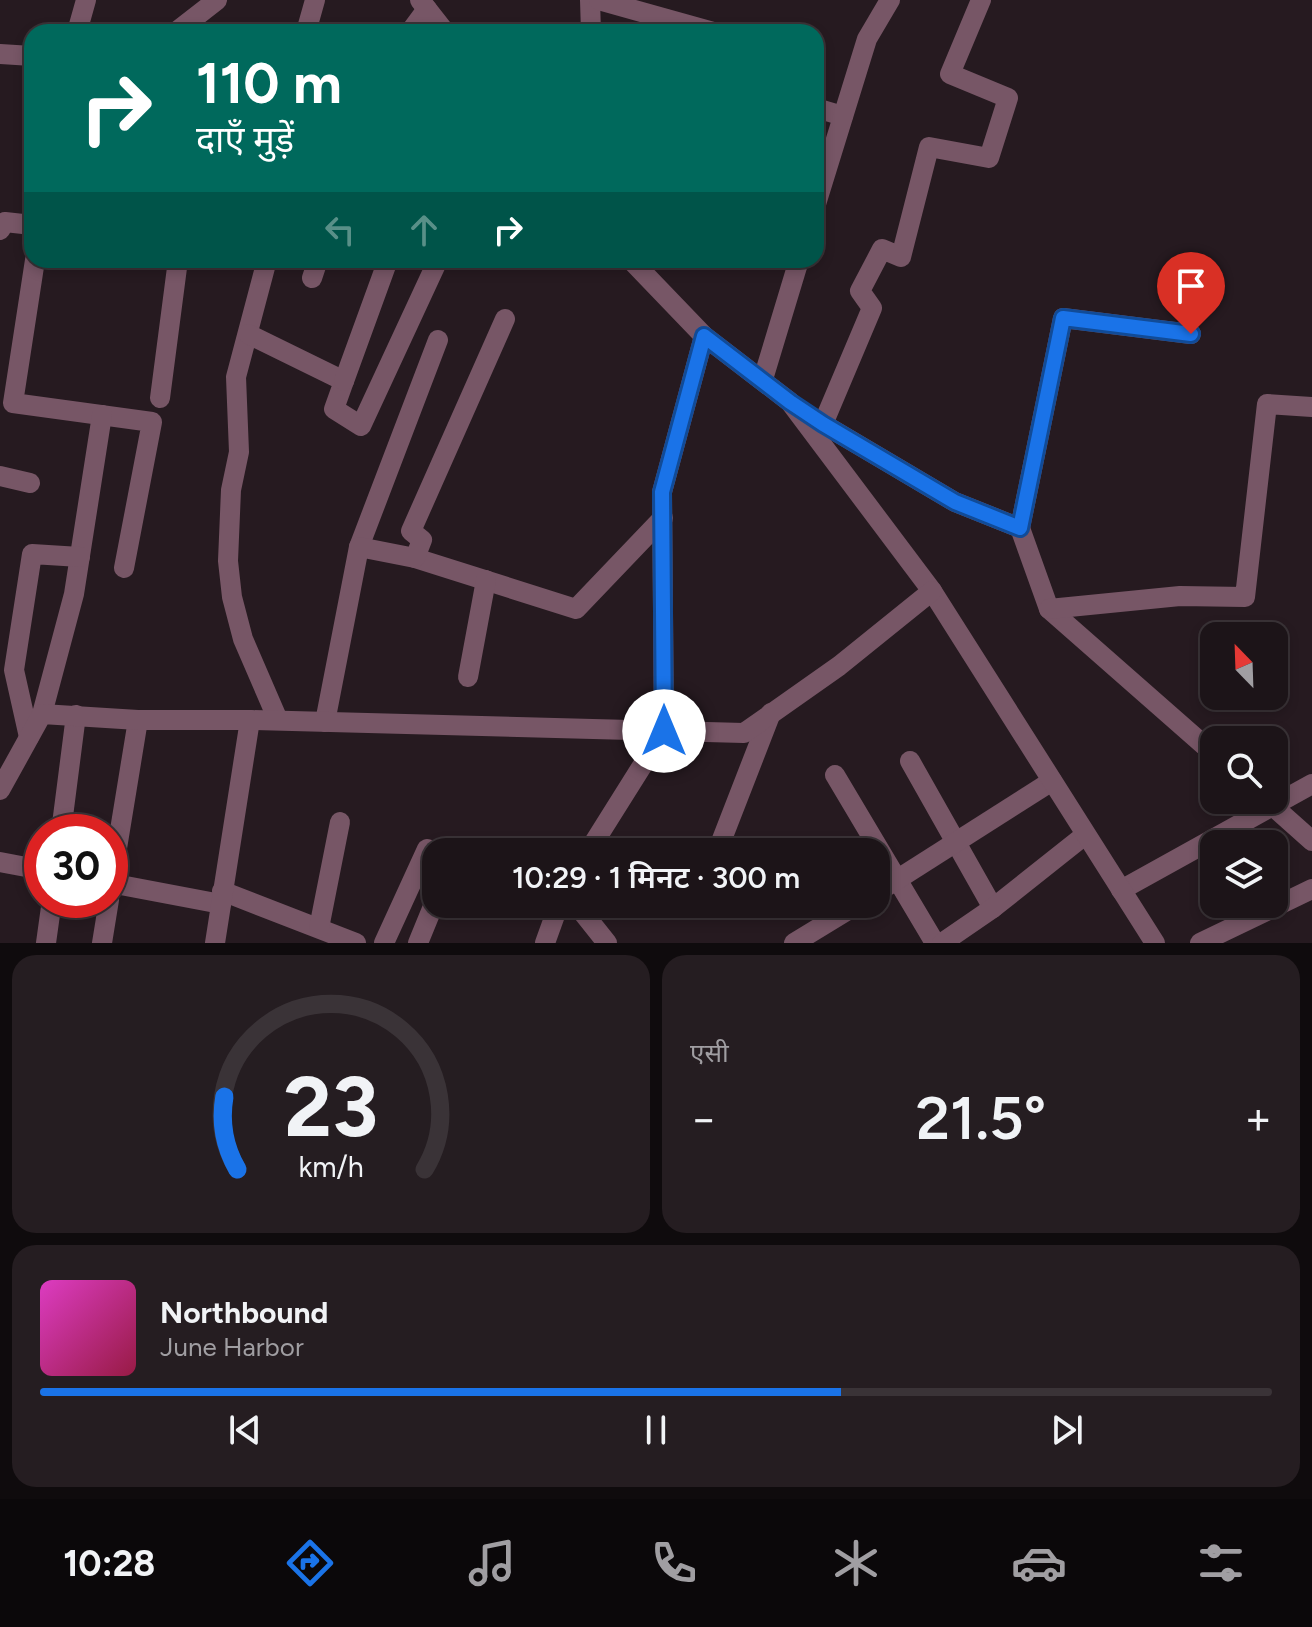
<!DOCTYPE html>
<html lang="hi">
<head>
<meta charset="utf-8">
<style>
  body { margin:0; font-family:Figtree,"Noto Sans Devanagari",sans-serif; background:#251d21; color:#f1f3f6; height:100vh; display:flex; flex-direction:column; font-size:30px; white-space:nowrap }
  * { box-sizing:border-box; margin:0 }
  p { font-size:26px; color:#a09ea2 }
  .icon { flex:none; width:44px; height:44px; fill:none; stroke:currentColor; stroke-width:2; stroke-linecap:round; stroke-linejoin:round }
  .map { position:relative; height:943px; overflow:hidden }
  .details { display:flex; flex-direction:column; gap:12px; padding:12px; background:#0f0b0d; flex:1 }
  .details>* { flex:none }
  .hud { position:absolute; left:24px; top:24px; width:800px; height:244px; border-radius:24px; box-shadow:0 4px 12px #0003,0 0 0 2px #3a3337; background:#00695c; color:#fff; overflow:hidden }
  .needle { width:52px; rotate:337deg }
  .buttons { position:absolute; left:1200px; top:622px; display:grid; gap:16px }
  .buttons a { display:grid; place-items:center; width:88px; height:88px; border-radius:16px; background:#1c1418; box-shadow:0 4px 12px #0003,0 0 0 2px #3a3337; font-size:40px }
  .speed { position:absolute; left:24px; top:814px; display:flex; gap:16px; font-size:40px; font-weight:700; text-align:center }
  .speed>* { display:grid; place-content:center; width:104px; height:104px; border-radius:50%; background:#1c1418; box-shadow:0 4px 12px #0003,0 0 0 2px #3a3337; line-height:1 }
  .speed .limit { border:12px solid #d22; background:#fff; color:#111 }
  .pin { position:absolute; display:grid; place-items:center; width:68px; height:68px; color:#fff; margin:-82px -34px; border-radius:50% 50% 50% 0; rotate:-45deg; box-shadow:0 0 8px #0007 }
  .pin .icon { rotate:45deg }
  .me { position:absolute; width:88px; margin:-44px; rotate:0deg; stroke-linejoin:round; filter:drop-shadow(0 0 6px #0008) }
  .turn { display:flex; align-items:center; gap:28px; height:168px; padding:0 40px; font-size:36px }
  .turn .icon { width:104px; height:104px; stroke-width:2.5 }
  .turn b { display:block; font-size:56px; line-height:68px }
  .lanes { display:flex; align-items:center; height:76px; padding:0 40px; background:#0003; justify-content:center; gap:40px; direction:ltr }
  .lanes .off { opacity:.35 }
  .big { font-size:60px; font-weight:600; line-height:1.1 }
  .details .widget { flex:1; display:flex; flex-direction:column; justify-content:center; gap:12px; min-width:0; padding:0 28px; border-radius:24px; background:#251d21 }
  .details .dial { align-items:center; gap:0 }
  .dial svg { height:208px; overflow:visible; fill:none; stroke:#3a3337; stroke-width:7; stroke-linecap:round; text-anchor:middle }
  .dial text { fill:#f1f3f6; stroke:none }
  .song { display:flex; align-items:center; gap:24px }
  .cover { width:96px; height:96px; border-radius:12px; background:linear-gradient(135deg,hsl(310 70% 55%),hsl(340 70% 35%)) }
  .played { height:8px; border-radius:4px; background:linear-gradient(90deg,#1a73e8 65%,#3a3337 65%) }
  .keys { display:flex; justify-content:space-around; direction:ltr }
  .heat { display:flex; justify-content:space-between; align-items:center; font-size:44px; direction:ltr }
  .details .tiles { flex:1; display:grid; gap:12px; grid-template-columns:1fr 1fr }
  .widget:last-child { grid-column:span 2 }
  .trip { position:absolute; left:422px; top:838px; width:468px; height:80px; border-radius:24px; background:#1c1418; box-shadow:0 4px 12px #0003,0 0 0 2px #3a3337; font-weight:600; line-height:80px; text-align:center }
  .menu { display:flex; height:128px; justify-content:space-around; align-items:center; background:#0b080a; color:#a09ea2 }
  .menu .icon { width:56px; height:56px }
  .menu .on { color:#1a73e8 }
  .menu b { font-size:36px; color:#f1f3f6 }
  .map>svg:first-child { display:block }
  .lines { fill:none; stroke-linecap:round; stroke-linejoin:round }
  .minor { stroke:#775666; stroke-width:20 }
  .tertiary { stroke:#775666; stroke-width:20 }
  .route-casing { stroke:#114b97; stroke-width:20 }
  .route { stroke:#1a73e8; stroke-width:14 }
</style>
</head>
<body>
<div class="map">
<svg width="1312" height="943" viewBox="0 0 1312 943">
  <rect width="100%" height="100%" fill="#261a20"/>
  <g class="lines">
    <g class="minor">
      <path d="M 590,0 L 591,32"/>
      <path d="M 599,0 L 713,32"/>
      <path d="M 77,32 L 86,0"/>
      <path d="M 176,32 L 217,0"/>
      <path d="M 306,32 L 315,0"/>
      <path d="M 410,32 L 427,9"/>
      <path d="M 0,54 L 32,56"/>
      <path d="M 816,108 L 843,116"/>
      <path d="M 816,204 L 867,39 L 890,0"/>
      <path d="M 0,230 L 5,222 L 32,225"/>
      <path d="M 35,260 L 13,403 L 152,422 L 124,568"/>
      <path d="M 267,260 L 236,377 L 239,452 L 231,490 L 228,561 L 232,597 L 243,639 L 278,720"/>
      <path d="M 312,278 L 318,260"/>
      <path d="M 248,334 L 344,381 L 334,409 L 361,426 L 438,260"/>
      <path d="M 763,379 L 799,260"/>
      <path d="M 344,381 L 388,260"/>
      <path d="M 160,398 L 178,260"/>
      <path d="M 813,418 L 955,502 L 1020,528 L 1049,609 L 1214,754"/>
      <path d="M 823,424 L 872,308 L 860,291 L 882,249 L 901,257 L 929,147 L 989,158 L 1008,98 L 950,74 L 981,0"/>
      <path d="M 0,476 L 30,483"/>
      <path d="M 1020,528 L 1063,318 L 1191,334"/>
      <path d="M 359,547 L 438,340"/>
      <path d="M 415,558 L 576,609 L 663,518"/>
      <path d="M 1049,609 L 1180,596 L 1245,597 L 1267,404 L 1312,407"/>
      <path d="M 468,677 L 486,580"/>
      <path d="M 42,714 L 74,594 L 102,415"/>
      <path d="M 325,722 L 359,547 L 415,558 L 422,540 L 411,531 L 505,319"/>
      <path d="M 29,737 L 14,670 L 32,554 L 80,557"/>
      <path d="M 910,761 L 993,908"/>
      <path d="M 835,775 L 935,943"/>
      <path d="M 1266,800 L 1312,841"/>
      <path d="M 61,832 L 76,715"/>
      <path d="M 588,852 L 664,731 L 662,492 L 704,336"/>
      <path d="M 717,852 L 771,713"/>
      <path d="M 0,862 L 42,870"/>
      <path d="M 110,883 L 221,904"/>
      <path d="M 1121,890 L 1312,784"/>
      <path d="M 110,891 L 138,720"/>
      <path d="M 222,891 L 356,943"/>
      <path d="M 876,893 L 1052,781"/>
      <path d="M 576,904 L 607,943"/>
      <path d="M 319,928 L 340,822"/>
      <path d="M 46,943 L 52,900"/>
      <path d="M 102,943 L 109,900"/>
      <path d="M 215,943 L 250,720"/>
      <path d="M 384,943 L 427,849 L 436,853"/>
      <path d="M 418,943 L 436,899"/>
      <path d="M 545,943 L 559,904"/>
      <path d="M 794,943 L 858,904"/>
      <path d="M 942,943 L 993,908 L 1085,835"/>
      <path d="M 1200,943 L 1312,889"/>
    </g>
    <g class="tertiary">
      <path d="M 420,0 L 445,32"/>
      <path d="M 631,260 L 704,336 L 790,402 L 932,591 L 1155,943"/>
      <path d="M 0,790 L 42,714 L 138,720 L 250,720 L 744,733 L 839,666 L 932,591"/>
    </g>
  </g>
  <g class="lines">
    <defs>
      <path id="route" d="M 664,731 L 662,492 L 704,336 L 790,402 L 823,424 L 955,502 L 1020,528 L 1063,318 L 1191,334"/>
    </defs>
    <use href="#route" class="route-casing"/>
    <use href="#route" class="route"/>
  </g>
</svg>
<div class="buttons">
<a><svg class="needle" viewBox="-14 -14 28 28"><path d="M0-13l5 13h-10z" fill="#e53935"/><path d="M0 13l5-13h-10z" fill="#a09ea2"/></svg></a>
<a><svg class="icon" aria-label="search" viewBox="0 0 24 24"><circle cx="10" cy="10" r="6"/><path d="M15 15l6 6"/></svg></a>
<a><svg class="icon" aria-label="layers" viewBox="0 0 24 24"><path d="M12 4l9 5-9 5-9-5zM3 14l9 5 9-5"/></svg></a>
</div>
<div class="speed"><div class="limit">30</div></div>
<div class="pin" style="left:1191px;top:334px;background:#d93025"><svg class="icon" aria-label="arrive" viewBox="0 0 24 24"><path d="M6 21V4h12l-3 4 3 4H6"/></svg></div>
<svg class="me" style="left:664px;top:731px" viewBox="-20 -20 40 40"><circle r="19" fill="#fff"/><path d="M0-13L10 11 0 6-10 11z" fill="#1a73e8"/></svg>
<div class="trip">10:29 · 1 मिनट · 300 m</div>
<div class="hud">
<div class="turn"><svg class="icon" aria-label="right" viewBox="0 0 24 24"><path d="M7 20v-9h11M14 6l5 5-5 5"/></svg><div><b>110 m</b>दाएँ मुड़ें</div></div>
<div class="lanes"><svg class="icon off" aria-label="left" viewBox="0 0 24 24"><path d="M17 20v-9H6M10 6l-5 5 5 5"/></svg><svg class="icon off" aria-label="ahead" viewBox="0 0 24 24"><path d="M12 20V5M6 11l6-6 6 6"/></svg><svg class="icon" aria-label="right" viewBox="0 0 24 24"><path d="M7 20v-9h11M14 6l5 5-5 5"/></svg></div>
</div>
</div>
<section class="details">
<div class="tiles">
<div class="widget dial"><svg viewBox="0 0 100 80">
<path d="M14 69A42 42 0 1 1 86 69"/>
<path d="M14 69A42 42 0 0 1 9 41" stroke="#1a73e8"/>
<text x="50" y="56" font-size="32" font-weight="700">23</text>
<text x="50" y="72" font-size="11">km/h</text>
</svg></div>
<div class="widget"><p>एसी</p>
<div class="heat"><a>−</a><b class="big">21.5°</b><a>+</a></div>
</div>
<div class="widget">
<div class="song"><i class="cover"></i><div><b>Northbound</b><p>June Harbor</p></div></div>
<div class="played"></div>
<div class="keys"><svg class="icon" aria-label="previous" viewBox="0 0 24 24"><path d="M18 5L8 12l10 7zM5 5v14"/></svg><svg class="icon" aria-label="pause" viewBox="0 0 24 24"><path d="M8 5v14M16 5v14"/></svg><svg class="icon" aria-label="next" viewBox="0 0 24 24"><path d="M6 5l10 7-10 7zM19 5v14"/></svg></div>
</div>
</div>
</section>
<nav class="menu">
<b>10:28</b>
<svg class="icon on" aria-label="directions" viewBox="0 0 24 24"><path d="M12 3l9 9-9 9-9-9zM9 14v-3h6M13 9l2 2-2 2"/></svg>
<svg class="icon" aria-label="music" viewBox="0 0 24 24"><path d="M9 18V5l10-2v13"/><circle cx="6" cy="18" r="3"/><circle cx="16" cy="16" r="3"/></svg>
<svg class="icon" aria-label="phone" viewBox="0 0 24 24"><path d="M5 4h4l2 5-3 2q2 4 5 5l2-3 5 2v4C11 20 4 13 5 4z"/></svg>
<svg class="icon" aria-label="climate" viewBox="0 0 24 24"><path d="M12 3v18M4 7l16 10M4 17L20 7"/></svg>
<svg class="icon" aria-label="car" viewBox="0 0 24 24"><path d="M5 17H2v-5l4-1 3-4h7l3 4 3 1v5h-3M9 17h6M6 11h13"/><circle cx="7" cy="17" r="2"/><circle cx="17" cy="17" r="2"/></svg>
<svg class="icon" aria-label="filters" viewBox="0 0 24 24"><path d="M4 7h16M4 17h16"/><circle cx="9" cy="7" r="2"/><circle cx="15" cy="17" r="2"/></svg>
</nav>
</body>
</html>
